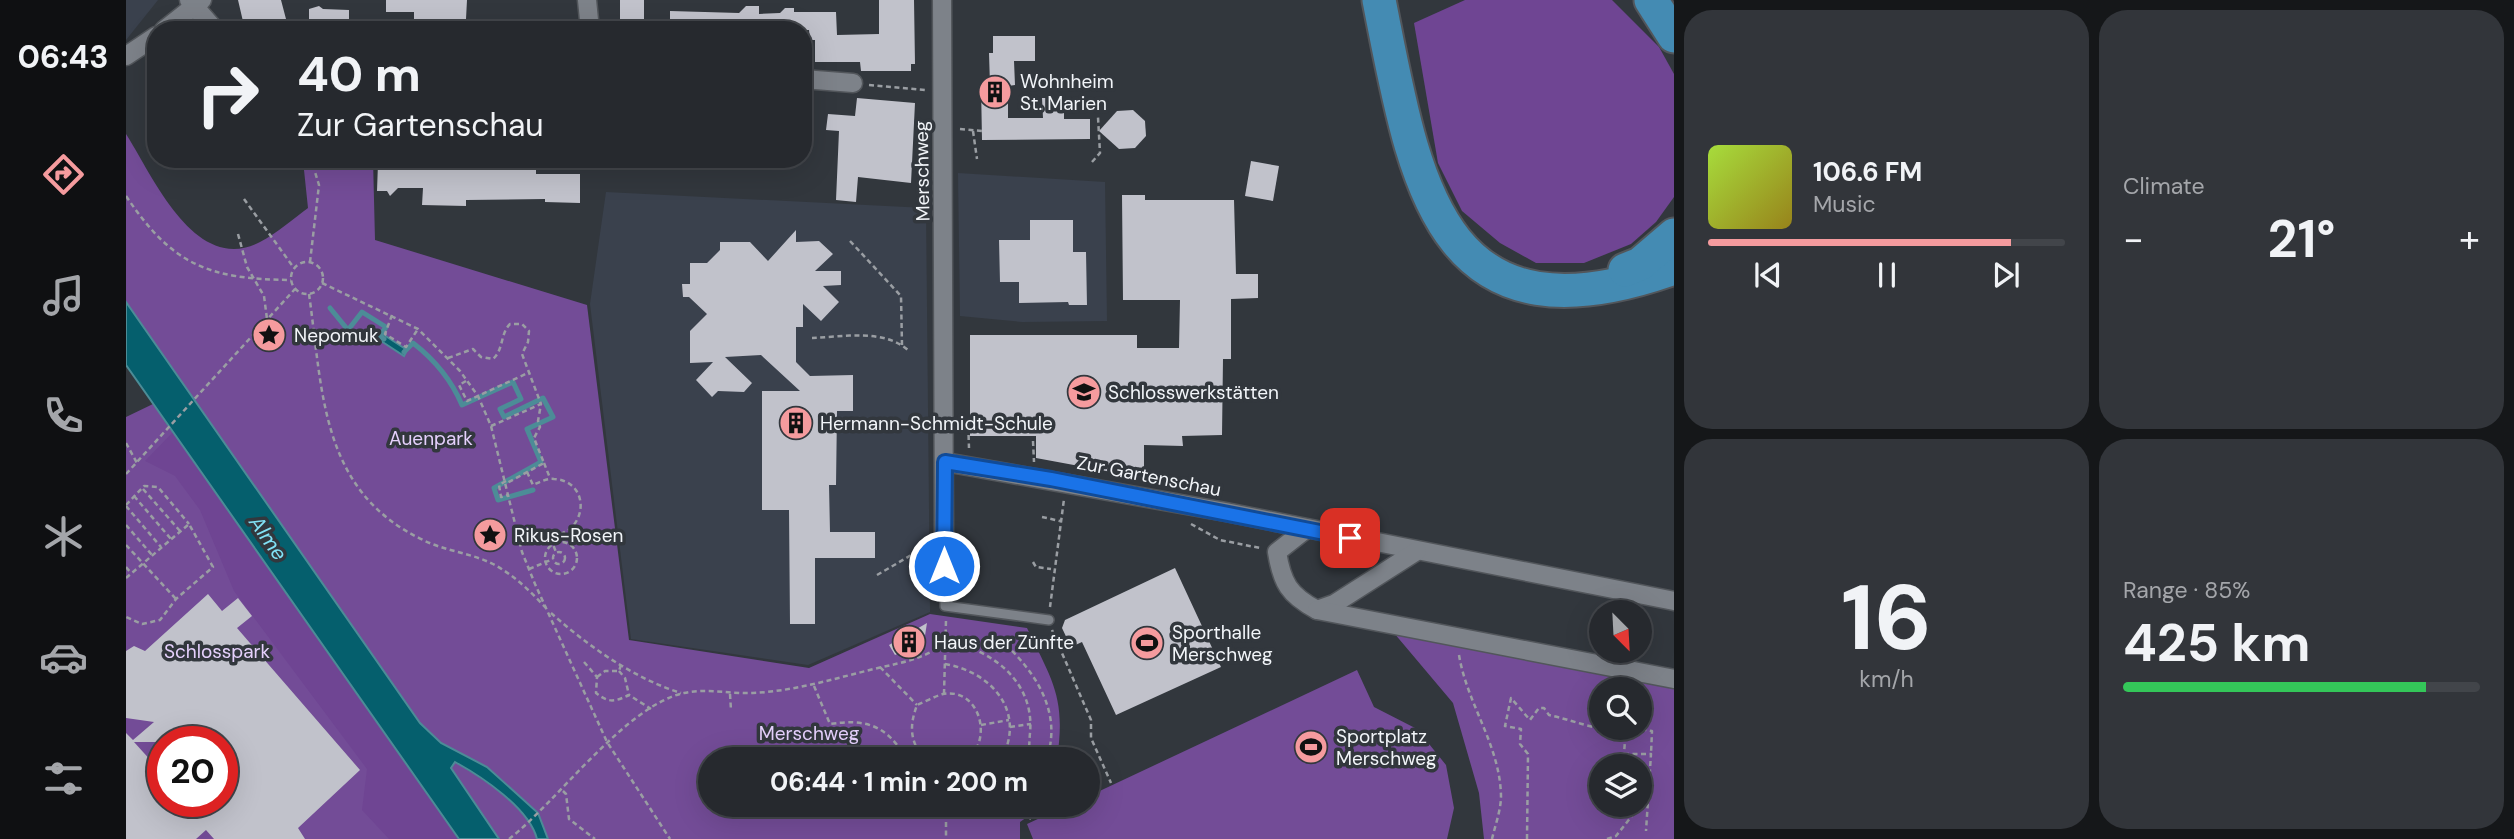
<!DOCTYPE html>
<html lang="en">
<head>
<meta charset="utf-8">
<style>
  body { margin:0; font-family:"DM Sans",sans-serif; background:#32353a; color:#f1f3f6; height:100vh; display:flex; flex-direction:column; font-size:26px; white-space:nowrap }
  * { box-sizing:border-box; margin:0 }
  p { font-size:23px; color:#a4a6aa }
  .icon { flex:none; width:38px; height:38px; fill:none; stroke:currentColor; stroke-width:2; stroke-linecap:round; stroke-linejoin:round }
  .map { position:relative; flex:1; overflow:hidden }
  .sheet { display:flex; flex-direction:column; gap:10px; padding:10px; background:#151719; width:840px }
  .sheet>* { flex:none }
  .banner { position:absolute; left:21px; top:21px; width:665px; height:147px; border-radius:28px; box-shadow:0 7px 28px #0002,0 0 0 2px #42454a; background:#26292e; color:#f1f3f6; overflow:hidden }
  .needle { width:46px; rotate:156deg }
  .buttons { position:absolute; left:1463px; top:600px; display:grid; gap:14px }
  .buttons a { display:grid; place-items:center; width:63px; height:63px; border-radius:50%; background:#26292e; box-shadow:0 7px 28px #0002,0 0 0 2px #42454a; font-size:35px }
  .speed { position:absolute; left:21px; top:726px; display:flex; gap:14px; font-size:35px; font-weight:700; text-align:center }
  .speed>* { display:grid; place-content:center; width:91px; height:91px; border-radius:50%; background:#26292e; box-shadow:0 7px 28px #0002,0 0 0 2px #42454a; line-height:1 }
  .speed .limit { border:10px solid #d22; background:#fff; color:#111 }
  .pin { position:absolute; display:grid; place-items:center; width:60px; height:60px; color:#fff; margin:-30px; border-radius:14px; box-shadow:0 4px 10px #0006 }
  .me { position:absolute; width:77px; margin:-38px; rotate:0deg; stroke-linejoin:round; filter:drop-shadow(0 0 5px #0008) }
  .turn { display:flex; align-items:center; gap:24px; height:147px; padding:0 35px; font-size:32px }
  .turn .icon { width:91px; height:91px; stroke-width:2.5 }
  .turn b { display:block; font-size:49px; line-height:60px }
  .big { font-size:52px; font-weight:700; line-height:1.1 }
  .sheet .card { flex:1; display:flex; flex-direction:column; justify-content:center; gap:10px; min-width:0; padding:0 24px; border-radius:28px; background:#32353a }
  .sheet .dial { align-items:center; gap:0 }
  .dial b { font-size:91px; line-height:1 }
  .song { display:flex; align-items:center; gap:21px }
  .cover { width:84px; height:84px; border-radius:10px; background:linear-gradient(135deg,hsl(80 70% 55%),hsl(50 70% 35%)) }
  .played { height:7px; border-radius:4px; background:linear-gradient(90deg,#f59b9e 85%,#42454a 85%) }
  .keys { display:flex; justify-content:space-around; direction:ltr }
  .heat { display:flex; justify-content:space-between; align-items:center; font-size:38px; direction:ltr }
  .charge { height:10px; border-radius:5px; background:linear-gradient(90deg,#34c759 85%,#42454a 0) }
  .sheet .tiles { flex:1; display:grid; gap:10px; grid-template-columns:repeat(2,1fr) }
  .trip { position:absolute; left:572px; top:747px; width:402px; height:70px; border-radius:35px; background:#26292e; box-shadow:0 7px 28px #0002,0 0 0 2px #42454a; font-weight:700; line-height:70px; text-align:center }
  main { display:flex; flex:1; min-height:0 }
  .tab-bar { display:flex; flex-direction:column; width:126px; justify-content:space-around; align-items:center; background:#0f1012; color:#a4a6aa }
  .tab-bar .icon { width:49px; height:49px }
  .tab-bar .current { color:#f59b9e }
  .tab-bar b { font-size:32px; color:#f1f3f6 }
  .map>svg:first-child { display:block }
  .built { fill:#3a414d }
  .green { fill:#734c97; fill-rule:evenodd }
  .forest { fill:#6f4593 }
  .water { fill:#055f6d; stroke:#4c8c97; stroke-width:2 }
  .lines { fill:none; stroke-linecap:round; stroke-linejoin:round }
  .stream { stroke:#4c8c97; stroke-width:5 }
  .building { fill:#c1c2cb; fill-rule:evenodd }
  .service-casing { stroke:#52565b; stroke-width:12 }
  .minor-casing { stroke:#52565b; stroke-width:21 }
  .motorway-casing { stroke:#52565b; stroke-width:37 }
  .path { stroke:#9a9ea3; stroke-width:2.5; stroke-dasharray:5 3.5; stroke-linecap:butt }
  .service { stroke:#7d8289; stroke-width:9 }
  .minor { stroke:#7d8289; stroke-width:18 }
  .motorway { stroke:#448bb3; stroke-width:33 }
  .route-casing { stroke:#114b97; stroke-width:18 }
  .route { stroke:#1a73e8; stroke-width:12 }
  .labels { text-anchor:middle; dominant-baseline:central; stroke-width:7; stroke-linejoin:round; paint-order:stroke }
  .poi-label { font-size:19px; fill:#f2f5f9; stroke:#32373d; text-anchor:start }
  .street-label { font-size:19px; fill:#f2f5f9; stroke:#32373d }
  .park-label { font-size:19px; fill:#e5d0fc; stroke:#32373d }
  .water-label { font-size:21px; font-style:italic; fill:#81e1f5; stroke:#32373d }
</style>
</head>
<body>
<main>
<nav class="tab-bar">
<b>06:43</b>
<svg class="icon current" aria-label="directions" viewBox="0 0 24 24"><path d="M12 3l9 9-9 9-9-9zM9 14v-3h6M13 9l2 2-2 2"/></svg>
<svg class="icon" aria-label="music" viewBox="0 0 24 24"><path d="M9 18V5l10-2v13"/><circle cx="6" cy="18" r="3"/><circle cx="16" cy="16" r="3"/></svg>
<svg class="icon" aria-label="phone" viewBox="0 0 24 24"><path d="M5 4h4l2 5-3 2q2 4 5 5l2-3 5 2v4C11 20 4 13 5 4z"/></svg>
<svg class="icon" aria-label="climate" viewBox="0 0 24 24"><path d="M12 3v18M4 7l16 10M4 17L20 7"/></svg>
<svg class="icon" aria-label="car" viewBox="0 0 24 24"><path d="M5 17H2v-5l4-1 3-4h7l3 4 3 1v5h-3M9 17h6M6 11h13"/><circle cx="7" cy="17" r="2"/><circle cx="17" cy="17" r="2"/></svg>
<svg class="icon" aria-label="filters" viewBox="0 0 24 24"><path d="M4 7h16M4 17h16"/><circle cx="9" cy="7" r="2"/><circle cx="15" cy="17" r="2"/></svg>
</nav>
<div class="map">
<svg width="1548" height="839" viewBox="0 0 1548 839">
  <rect width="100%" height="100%" fill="#32373d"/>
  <g class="built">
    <path d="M 0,0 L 32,0 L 0,40 Z"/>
    <path d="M 832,173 L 979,182 L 981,321 L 896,322 L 834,316 Z"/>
    <path d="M 480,192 L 800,208 L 804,612 L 682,665 L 505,639 L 464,304 Z"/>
  </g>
  <g class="green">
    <path d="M 0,134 C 27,176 69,276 134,242 C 151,233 167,219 182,208 L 178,170 L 187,159 L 247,159 L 249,240 L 461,305 L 503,640 L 683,668 L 804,614 L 901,628 C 927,682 940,698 931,759 L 584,760 L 584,805 L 918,805 L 894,822 L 894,839 L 422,839 L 412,813 L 361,767 L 315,743 L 294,723 L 0,302 Z"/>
    <path d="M 27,404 L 333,839 L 0,839 L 0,417 ZM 37,742 L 96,742 L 96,802 L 37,802 Z"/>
    <path d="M 1268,633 L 1548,684 L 1548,839 L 1358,839 L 1353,793 L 1327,703 ZM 1475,690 L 1514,690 L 1514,728 L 1475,728 ZM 1475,766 L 1514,766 L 1514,805 L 1475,805 Z"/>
    <path d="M 1231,670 L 1248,707 L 1291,729 L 1320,765 L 1328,808 L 1321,839 L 907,839 L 901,824 L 942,805 L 962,805 L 963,796 Z"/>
    <path d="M 329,762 C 356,778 403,808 411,839 L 373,839 L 324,767 Z"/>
  </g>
  <g class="forest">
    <path d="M 1339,0 L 1486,0 L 1533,47 L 1548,74 L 1548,197 L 1530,222 L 1505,244 L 1458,263 L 1410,263 L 1374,243 L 1336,211 L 1312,163 L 1288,23 Z"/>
    <path d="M 47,432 L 333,839 L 263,839 L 236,810 L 241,769 L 108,591 L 74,510 L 49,476 L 19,461 Z"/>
  </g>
  <g class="water">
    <path d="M 0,302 L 294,723 L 315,743 L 361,767 L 412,813 L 422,839 L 411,839 C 403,808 356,777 329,762 L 325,768 L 373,839 L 333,839 L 0,365 Z"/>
    <path d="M 255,333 L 281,350 L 278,356 L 252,339 Z"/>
  </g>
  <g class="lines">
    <g class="stream">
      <path d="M 204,308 L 222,330 L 236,312 L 260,327 L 254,336 L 258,339"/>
      <path d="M 278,352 L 287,343 C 309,360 325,379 336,405 L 387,382 L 395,399 L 374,409 L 378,417 L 417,398 L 427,417 L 401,429 L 415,462 L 368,488 L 372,500 L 407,490"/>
    </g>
  </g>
  <g class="building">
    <path d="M 112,0 L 155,0 L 160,19 L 145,22 L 147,30 L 119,30 Z"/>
    <path d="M 260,0 L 341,0 L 340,19 L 288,20 L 288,12 L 260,12 Z"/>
    <rect x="494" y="0" width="24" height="30"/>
    <path d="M 753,0 L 788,0 L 789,64 L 785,64 L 785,71 L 735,71 L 734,62 L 689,62 L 689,40 L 684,40 L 683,30 L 544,30 L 544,11 L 613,13 L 620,6 L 633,6 L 633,14 L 654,13 L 659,8 L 668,8 L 668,12 L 710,12 L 711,35 L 753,34 Z"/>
    <path d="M 193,6 L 197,9 L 223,10 L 223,30 L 183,30 L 183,9 Z"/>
    <path d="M 867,36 L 909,36 L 909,61 L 888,61 L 889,85 L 882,86 L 882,118 L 917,118 L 916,98 L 938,98 L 938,119 L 964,119 L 964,139 L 856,140 L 855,85 L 864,85 L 863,53 L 867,53 Z"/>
    <path d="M 731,98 L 789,103 L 785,183 L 732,177 L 730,202 L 710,200 L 713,131 L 700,130 L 702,114 L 729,116 Z"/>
    <path d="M 1007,110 L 1019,121 L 1020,136 L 1009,148 L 993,149 L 973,131 L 991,111 Z"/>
    <path d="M 321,159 L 320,166 L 378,166 L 377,159 L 410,159 L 410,174 L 454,174 L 454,203 L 419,202 L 419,199 L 340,200 L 340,206 L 296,205 L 297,188 L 272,188 L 264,196 L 261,191 L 251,191 L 252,163 L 268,163 L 268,160 Z"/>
    <path d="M 1125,161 L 1153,166 L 1147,201 L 1119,196 Z"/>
    <path d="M 996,195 L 1019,195 L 1019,200 L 1108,200 L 1110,274 L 1132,274 L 1132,298 L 1105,299 L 1105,359 L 1097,359 L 1096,435 L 1056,436 L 1057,446 L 1018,445 L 1018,478 L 910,458 L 910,436 L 844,436 L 844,335 L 1011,335 L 1011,348 L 1053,348 L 1054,300 L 997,300 Z"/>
    <path d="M 904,220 L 947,220 L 947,252 L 960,252 L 961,305 L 943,305 L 942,302 L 893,303 L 893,282 L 874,282 L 873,240 L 904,240 Z"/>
    <path d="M 670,230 L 670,242 L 693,241 L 707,254 L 689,271 L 715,271 L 715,285 L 697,286 L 713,302 L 695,321 L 677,304 L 677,327 L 670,327 L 670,362 L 684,376 L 727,375 L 727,411 L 711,411 L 710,485 L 703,485 L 704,532 L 749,532 L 749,558 L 689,558 L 689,624 L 664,624 L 663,510 L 636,510 L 636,391 L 674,391 L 635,355 L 599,357 L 626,383 L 618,392 L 592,391 L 586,397 L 570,380 L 587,362 L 564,363 L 564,331 L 581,314 L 563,297 L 557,297 L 556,284 L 564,284 L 564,263 L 581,263 L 594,250 L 594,242 L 624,242 L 642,261 Z"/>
    <path d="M 1049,568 L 1095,667 L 990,715 L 956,642 L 945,647 L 936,628 L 939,620 Z"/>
    <path d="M 82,594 L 96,611 L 112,598 L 126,616 L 111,628 L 234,770 L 172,828 L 179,839 L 88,839 L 80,830 L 70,839 L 0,839 L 0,733 L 7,740 L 28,722 L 0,718 L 0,651 L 8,646 L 19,651 ZM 8,742 L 96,742 L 96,802 L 37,802 L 37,774 Z"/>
    <path d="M 801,623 L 798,642 L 769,655 L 763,645 Z"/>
  </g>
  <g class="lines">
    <defs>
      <path id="service" d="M 818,551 L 819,606 L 923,620"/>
      <g id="minor">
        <path d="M 63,0 L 89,30"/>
        <path d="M 461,0 L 464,30"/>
        <path d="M 816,0 L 818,551"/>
        <path d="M 38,30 L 76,0"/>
        <path d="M 0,56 L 30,36"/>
        <path d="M 677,79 L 727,83"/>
        <path d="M 819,462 L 1100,512 L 1548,601"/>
        <path d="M 1179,530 L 1151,552 C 1156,583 1163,595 1191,610 L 1208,604 L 1291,551"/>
        <path d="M 1191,610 L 1548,679"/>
      </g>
      <g id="motorway">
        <path d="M 1253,0 C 1289,182 1311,353 1548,268"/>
        <path d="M 1525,0 L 1548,36"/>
        <path d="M 1499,270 L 1514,264 L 1548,235"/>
      </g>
    </defs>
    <use href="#service" class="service-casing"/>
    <use href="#minor" class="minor-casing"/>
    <use href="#motorway" class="motorway-casing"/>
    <g class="path">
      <path d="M 743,85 L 799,90"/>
      <path d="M 834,129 L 856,131"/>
      <path d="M 847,131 L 851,159"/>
      <path d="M 966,162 L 974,153 L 972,117"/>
      <path d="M 0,196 C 47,266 83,279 165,280"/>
      <path d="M 118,199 L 168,268"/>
      <path d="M 112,234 L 121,267 L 138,296 L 141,319"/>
      <path d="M 724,241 L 775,296 L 776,345"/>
      <path d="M 184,262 L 193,185 L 185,159"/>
      <circle cx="181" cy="278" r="16"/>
      <path d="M 196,283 L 292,329 L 334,371 L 352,396 L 365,426 L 396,552 L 409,584 L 481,742 L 544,839"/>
      <path d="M 183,294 C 197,392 194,491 297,540 C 319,551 345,553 367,564 C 388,575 404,591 420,608"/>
      <path d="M 266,315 L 259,334 L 280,347 L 292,329"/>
      <path d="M 686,338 C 717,337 758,328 783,351"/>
      <path d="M 322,358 L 347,349 L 355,357 L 367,359 C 378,349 374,334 384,324 L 396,324 L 403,331 L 402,342 L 396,354 L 415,404"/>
      <path d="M 340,381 L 333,385 L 341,401 L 404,372"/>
      <path d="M 842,418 L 843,448"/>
      <path d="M 365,426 L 415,404 L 412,421 L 414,427 L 408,438 L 418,463 L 381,483"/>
      <path d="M 907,441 L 908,462"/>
      <path d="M 0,443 L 11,463"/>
      <path d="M 418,463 L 424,478"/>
      <path d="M 401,472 L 407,485 C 414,482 421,478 428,479 C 455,480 463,510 445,528 C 440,533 430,535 424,537 L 430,552"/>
      <path d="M 0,474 L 169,289"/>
      <path d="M 380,481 L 373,485 L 375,497 L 382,495"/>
      <path d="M 17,489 L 54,531"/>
      <path d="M 8,496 L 45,539"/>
      <path d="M 0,505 L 18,486 L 32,487 L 63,524"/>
      <path d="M 0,506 L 35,547"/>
      <path d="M 916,517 L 934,521"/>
      <path d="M 1065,524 L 1094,540 L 1134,548"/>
      <path d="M 0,525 L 26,555"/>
      <circle cx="435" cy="558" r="16"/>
      <path d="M 0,545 L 50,599"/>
      <circle cx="433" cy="558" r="6"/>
      <path d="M 907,562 L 910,567 L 925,569"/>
      <path d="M 0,567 L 5,573"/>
      <path d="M 403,569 L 427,559"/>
      <path d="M 751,575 L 801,546"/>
      <path d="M 0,578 L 63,524 L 87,567 L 50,599 L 34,620 L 16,624 L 0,617"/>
      <path d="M 924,607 L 938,499"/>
      <path d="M 425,613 C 462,646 507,678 555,693"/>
      <path d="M 926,630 L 965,720 L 965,738 L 985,783"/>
      <path d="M 880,645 C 911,674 937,715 920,760"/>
      <path d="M 1333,655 C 1341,704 1374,745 1375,796 C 1375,810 1369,826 1366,839"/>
      <path d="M 458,662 L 471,677 L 470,693 C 483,703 488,702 503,695 L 525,709"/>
      <path d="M 819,664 C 866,672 901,712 875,760"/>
      <path d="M 754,667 L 791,705"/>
      <path d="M 493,671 L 499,678 L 503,695"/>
      <path d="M 471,677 L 479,671 L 493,671 L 495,665"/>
      <path d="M 688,686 L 704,724 C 738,719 759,724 778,755"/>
      <path d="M 604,694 L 605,710"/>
      <path d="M 818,694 L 820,620"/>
      <path d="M 855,725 L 883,720"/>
      <path d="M 884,727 L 905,724"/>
      <path d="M 1507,728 L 1526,731 L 1525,754"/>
      <path d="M 1498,754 L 1525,754 L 1520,831"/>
      <path d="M 779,760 L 778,755 L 789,747"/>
      <path d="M 798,760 C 784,740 783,727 791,705 C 799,702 809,696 817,694 C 854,687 868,741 840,760"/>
      <path d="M 1497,766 L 1500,728"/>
      <path d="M 437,791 L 440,794 L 443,819 L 469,839"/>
      <path d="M 820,805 L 820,839"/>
      <path d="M 890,805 L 905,819"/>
      <path d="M 908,805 L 919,813"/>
      <path d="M 761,811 L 769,805"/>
      <path d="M 383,839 C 431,802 500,705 558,693 C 580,688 604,694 627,693 C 670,691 710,678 752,668 C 778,662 798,659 821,642 C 866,649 909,682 904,733 C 903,742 904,751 900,760"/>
      <path d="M 1401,839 L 1402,754 L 1394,744 L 1395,729 L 1379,726 L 1385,698 L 1404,720 L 1413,708 L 1418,708 L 1423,715 C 1442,719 1477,732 1493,731 L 1495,728"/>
      <path d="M 1481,839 L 1490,836 L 1509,812 L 1509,806 L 1505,805"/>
    </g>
    <use href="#service" class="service"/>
    <use href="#minor" class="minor"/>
    <use href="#motorway" class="motorway"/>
  </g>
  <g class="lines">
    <defs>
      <path id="route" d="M 818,566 L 819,462 L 925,479 L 1224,538"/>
    </defs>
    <use href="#route" class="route-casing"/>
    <use href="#route" class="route"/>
  </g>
  <defs>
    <symbol id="building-disc" viewBox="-11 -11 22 22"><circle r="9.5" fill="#f59b9e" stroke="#32373d"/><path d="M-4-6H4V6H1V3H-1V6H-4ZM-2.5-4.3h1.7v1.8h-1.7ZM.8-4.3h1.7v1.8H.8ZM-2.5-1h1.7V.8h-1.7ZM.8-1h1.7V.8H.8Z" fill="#111"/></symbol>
    <symbol id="sight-disc" viewBox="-11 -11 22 22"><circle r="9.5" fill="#f59b9e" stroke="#32373d"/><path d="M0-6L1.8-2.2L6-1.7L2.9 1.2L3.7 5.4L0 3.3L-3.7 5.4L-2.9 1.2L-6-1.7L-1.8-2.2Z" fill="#111"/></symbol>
    <symbol id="school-disc" viewBox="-11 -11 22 22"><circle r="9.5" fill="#f59b9e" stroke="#32373d"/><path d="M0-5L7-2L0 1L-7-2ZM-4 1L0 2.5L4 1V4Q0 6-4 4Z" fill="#111"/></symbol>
    <symbol id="stadium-disc" viewBox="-11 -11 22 22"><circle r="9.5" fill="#f59b9e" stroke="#32373d"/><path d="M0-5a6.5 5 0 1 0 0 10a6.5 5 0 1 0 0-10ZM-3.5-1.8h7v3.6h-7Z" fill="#111"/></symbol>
  </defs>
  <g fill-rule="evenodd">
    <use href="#building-disc" x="850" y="73" width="38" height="38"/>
    <use href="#sight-disc" x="124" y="316" width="38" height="38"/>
    <use href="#school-disc" x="939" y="373" width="38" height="38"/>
    <use href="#building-disc" x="651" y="404" width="38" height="38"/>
    <use href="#sight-disc" x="345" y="516" width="38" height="38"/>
    <use href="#building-disc" x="764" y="623" width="38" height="38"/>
    <use href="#stadium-disc" x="1002" y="624" width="38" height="38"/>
    <use href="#stadium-disc" x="1166" y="728" width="38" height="38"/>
  </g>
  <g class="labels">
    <g class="poi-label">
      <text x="894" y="81">Wohnheim<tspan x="894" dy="22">St. Marien</tspan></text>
      <text x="168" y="335">Nepomuk</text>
      <text x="982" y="392">Schlosswerkstätten</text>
      <text x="694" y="423">Hermann-Schmidt-Schule</text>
      <text x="388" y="535">Rikus-Rosen</text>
      <text x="1046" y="632">Sporthalle<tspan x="1046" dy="22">Merschweg</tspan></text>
      <text x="808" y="642">Haus der Zünfte</text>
      <text x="1210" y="736">Sportplatz<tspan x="1210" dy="22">Merschweg</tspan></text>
    </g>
    <g class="street-label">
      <text transform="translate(796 171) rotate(-91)">Merschweg</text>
      <text transform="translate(1023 476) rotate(11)">Zur Gartenschau</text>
    </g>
    <g class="park-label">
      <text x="305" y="438">Auenpark</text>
      <text x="91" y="651">Schlosspark</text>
      <text x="683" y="733">Merschweg</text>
    </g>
    <g class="water-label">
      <text transform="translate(142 538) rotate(55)">Alme</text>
    </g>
  </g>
</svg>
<div class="buttons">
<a><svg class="needle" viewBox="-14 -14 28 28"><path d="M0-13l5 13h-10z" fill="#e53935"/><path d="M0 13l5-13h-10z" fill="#a4a6aa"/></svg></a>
<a><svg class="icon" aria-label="search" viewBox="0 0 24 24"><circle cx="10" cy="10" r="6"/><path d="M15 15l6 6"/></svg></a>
<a><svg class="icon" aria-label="layers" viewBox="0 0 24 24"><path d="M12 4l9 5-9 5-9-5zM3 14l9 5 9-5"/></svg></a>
</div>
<div class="speed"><div class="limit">20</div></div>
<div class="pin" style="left:1224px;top:538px;background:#d93025"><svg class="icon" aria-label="arrive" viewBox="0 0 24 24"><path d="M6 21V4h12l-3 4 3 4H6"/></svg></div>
<svg class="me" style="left:818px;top:566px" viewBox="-20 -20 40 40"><circle r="17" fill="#1a73e8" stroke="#fff" stroke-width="3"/><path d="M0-11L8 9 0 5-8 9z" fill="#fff"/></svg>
<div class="trip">06:44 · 1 min · 200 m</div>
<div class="banner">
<div class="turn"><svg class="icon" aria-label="right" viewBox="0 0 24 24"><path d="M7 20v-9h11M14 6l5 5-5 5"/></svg><div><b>40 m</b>Zur Gartenschau</div></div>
</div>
</div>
<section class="sheet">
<div class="tiles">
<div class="card">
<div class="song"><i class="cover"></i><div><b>106.6 FM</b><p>Music</p></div></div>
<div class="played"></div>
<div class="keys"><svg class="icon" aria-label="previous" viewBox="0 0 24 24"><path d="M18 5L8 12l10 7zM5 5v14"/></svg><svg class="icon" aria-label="pause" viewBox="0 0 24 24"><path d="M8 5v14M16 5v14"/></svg><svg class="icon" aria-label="next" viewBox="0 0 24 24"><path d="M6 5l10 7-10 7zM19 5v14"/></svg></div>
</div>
<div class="card"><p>Climate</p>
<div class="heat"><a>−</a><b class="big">21°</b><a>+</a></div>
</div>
<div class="card dial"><b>16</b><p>km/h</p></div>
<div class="card"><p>Range · 85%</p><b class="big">425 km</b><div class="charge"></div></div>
</div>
</section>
</main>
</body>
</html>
